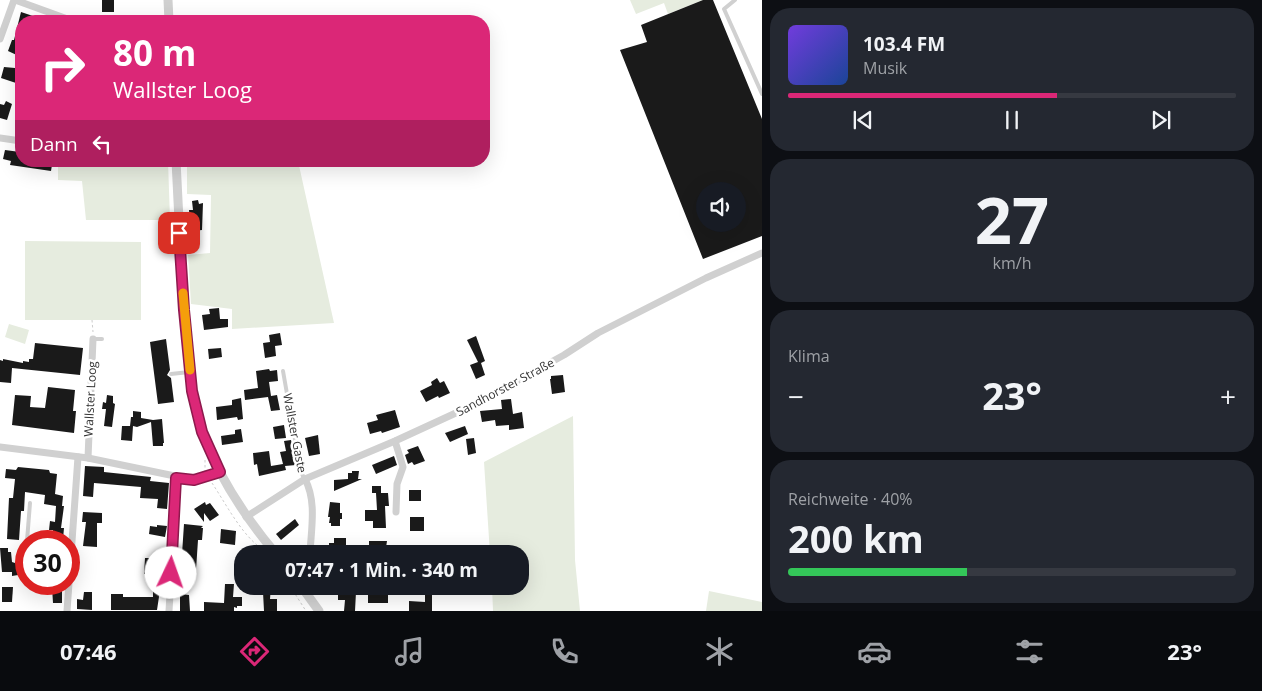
<!DOCTYPE html>
<html lang="de">
<head>
<meta charset="utf-8">
<style>
  body { margin:0; font-family:"Open Sans",sans-serif; background:#242831; color:#f1f3f6; height:100vh; display:flex; flex-direction:column; font-size:19px; white-space:nowrap }
  * { box-sizing:border-box; margin:0 }
  p { font-size:16px; color:#9ea1a6 }
  .icon { flex:none; width:28px; height:28px; fill:none; stroke:currentColor; stroke-width:2; stroke-linecap:round; stroke-linejoin:round }
  .map { position:relative; flex:1; overflow:hidden }
  .drawer { display:flex; flex-direction:column; gap:8px; padding:8px; background:#0d0f14; width:500px }
  .drawer>* { flex:none }
  .top-card { position:absolute; left:15px; top:15px; width:475px; height:152px; border-radius:20px; box-shadow:0 5px 20px #0002; background:#db2777; color:#fff; overflow:hidden }
  .controls { position:absolute; left:696px; top:182px; display:grid; gap:10px }
  .controls a { display:grid; place-items:center; width:50px; height:50px; border-radius:50%; background:#171b24; box-shadow:0 5px 20px #0002; font-size:25px }
  .speed { position:absolute; left:15px; top:530px; display:flex; gap:10px; font-size:25px; font-weight:700; text-align:center }
  .speed>* { display:grid; place-content:center; width:65px; height:65px; border-radius:50%; background:#171b24; box-shadow:0 5px 20px #0002; line-height:1 }
  .speed .limit { border:8px solid #d22; background:#fff; color:#111 }
  .pin { position:absolute; display:grid; place-items:center; width:42px; height:42px; color:#fff; margin:-21px; border-radius:10px; box-shadow:0 2px 8px #0006 }
  .me { position:absolute; width:55px; margin:-28px; rotate:3deg; stroke-linejoin:round; filter:drop-shadow(0 0 4px #0008) }
  .turn { display:flex; align-items:center; gap:18px; height:105px; padding:0 15px; font-size:22px }
  .turn .icon { width:65px; height:65px; stroke-width:2.5 }
  .turn b { display:block; font-size:35px; line-height:42px }
  .then { display:flex; align-items:center; height:48px; padding:0 15px; background:#0003; gap:10px; font-size:19px }
  .big { font-size:38px; font-weight:700; line-height:1.1 }
  .drawer .card { flex:1; display:flex; flex-direction:column; justify-content:center; gap:8px; min-width:0; padding:0 18px; border-radius:20px; background:#242831 }
  .drawer .dial { align-items:center; gap:0 }
  .dial b { font-size:65px; line-height:1 }
  .song { display:flex; align-items:center; gap:15px }
  .cover { width:60px; height:60px; border-radius:8px; background:linear-gradient(135deg,hsl(260 70% 55%),hsl(220 70% 35%)) }
  .played { height:5px; border-radius:2px; background:linear-gradient(90deg,#db2777 60%,#363941 60%) }
  .keys { display:flex; justify-content:space-around; direction:ltr }
  .heat { display:flex; justify-content:space-between; align-items:center; font-size:28px; direction:ltr }
  .charge { height:8px; border-radius:4px; background:linear-gradient(90deg,#34c759 40%,#363941 0) }
  .trip { position:absolute; left:234px; top:545px; width:295px; height:50px; border-radius:20px; background:#171b24; box-shadow:0 5px 20px #0002; font-weight:700; line-height:50px; text-align:center }
  .tab-bar { display:flex; height:80px; justify-content:space-around; align-items:center; background:#090b0e; color:#9ea1a6 }
  .tab-bar .icon { width:35px; height:35px }
  .tab-bar .active { color:#db2777 }
  .tab-bar b { font-size:22px; color:#f1f3f6 }
  main { display:flex; flex:1; min-height:0 }
  .map>svg:first-child { display:block }
  .green { fill:#e6ecdf }
  .building { fill:#1a1a1a; fill-rule:evenodd }
  .lines { fill:none; stroke-linecap:round; stroke-linejoin:round }
  .path { stroke:#cdcdcd; stroke-width:1; stroke-dasharray:2.5 2.5; stroke-linecap:butt }
  .service { stroke:#d0d0d0; stroke-width:4 }
  .minor { stroke:#d0d0d0; stroke-width:7 }
  .tertiary { stroke:#d0d0d0; stroke-width:9 }
  .route-casing { stroke:#8e194d; stroke-width:12 }
  .route { stroke:#db2777; stroke-width:9 }
  .slow { stroke:#f59e0b; stroke-width:9 }
  .labels { text-anchor:middle; dominant-baseline:central; stroke-width:5; stroke-linejoin:round; paint-order:stroke }
  .street-label { font-size:12px; fill:#333; stroke:#fff }
</style>
</head>
<body>
<main>
<div class="map">
<svg width="762" height="611" viewBox="0 0 762 611">
  <rect width="100%" height="100%" fill="#fff"/>
  <g class="green">
    <path d="M 630,0 L 703,0 L 668,14 L 664,3 L 636,14 Z"/>
    <path d="M 58,161 L 168,161 L 170,220 L 86,220 L 82,181 L 58,180 Z"/>
    <path d="M 187,161 L 298,161 L 334,323 L 232,329 L 232,309 L 191,304 L 188,255 L 210,253 L 211,195 L 187,194 Z"/>
    <path d="M 25,241 L 141,242 L 141,320 L 25,320 Z"/>
    <path d="M 9,324 L 29,330 L 25,344 L 5,337 Z"/>
    <path d="M 573,416 L 575,560 L 580,611 L 493,611 L 492,586 L 520,586 L 520,554 L 490,554 L 484,462 Z"/>
    <path d="M 709,591 L 762,602 L 762,611 L 706,611 Z"/>
  </g>
  <g class="building">
    <rect x="102" y="0" width="12" height="12"/>
    <path d="M 703,0 L 713,0 L 762,119 L 762,236 L 703,259 L 620,50 L 647,42 L 641,25 ZM 705,191 L 738,191 L 738,224 L 705,224 Z"/>
    <path d="M 21,12 L 45,20 L 21,21 L 21,57 L 8,51 L 12,40 L 14,40 Z"/>
    <path d="M 16,64 L 21,66 L 21,72 L 20,72 L 16,83 L 1,78 L 4,67 L 15,68 Z"/>
    <path d="M 6,101 L 12,104 L 7,120 L 0,118 L 0,104 L 4,105 Z"/>
    <path d="M 5,150 L 20,152 L 19,158 L 21,158 L 21,161 L 48,161 L 48,164 L 52,165 L 51,171 L 10,165 L 11,161 L 3,159 Z"/>
    <path d="M 198,200 L 199,204 L 203,203 L 202,230 L 193,231 L 193,222 L 190,222 L 189,210 L 193,210 L 192,201 Z"/>
    <path d="M 219,308 L 220,319 L 228,319 L 228,327 L 204,330 L 202,315 L 210,314 L 209,309 Z"/>
    <path d="M 280,333 L 282,345 L 275,346 L 276,356 L 265,358 L 263,343 L 270,342 L 269,335 Z"/>
    <path d="M 476,336 L 485,361 L 481,363 L 485,375 L 476,379 L 470,365 L 478,362 L 467,340 Z"/>
    <path d="M 166,339 L 170,370 L 167,375 L 171,378 L 174,402 L 158,404 L 150,342 Z"/>
    <path d="M 35,343 L 83,348 L 80,375 L 12,368 L 11,383 L 0,382 L 0,360 L 3,361 L 3,359 L 23,363 L 23,361 L 29,362 L 29,359 L 33,359 Z"/>
    <path d="M 221,348 L 222,357 L 209,359 L 208,349 Z"/>
    <path d="M 269,369 L 270,371 L 277,370 L 278,381 L 269,382 L 271,396 L 277,395 L 280,410 L 271,411 L 268,397 L 245,400 L 244,390 L 258,388 L 256,371 Z"/>
    <path d="M 563,375 L 565,392 L 552,394 L 550,379 L 551,379 L 551,376 Z"/>
    <path d="M 437,378 L 440,383 L 444,381 L 450,393 L 439,398 L 438,396 L 426,402 L 420,391 L 432,385 L 431,382 Z"/>
    <path d="M 48,387 L 75,390 L 73,411 L 76,411 L 74,433 L 12,425 L 15,395 L 31,396 L 30,407 L 45,408 Z"/>
    <path d="M 107,395 L 113,396 L 113,403 L 115,404 L 112,427 L 104,426 L 106,409 L 102,409 L 103,402 L 106,403 Z"/>
    <path d="M 241,398 L 243,419 L 238,420 L 237,417 L 217,420 L 216,407 L 232,405 L 232,400 Z"/>
    <path d="M 511,399 L 513,414 L 522,412 L 524,428 L 509,430 L 509,425 L 496,426 L 495,420 L 482,422 L 480,411 L 502,409 L 501,400 Z"/>
    <path d="M 395,410 L 400,427 L 382,433 L 381,431 L 370,434 L 367,423 L 378,420 L 376,415 Z"/>
    <path d="M 133,411 L 141,412 L 141,418 L 153,420 L 162,419 L 164,443 L 163,443 L 163,446 L 153,446 L 151,422 L 137,427 L 133,426 L 132,441 L 121,440 L 122,426 L 130,426 L 131,417 L 133,417 Z"/>
    <path d="M 284,425 L 286,438 L 275,439 L 273,427 Z"/>
    <path d="M 465,426 L 468,434 L 450,442 L 445,433 Z"/>
    <path d="M 241,429 L 243,442 L 222,445 L 221,436 L 235,434 L 235,430 Z"/>
    <path d="M 318,435 L 320,454 L 309,456 L 305,438 Z"/>
    <path d="M 474,438 L 476,453 L 468,455 L 466,439 Z"/>
    <path d="M 291,440 L 296,465 L 285,466 L 286,470 L 259,476 L 257,464 L 254,465 L 253,453 L 269,451 L 271,466 L 283,464 L 280,452 L 286,451 L 284,441 Z"/>
    <path d="M 418,446 L 425,461 L 414,465 L 412,462 L 408,464 L 405,455 L 409,453 L 407,450 Z"/>
    <path d="M 394,456 L 397,465 L 376,474 L 372,465 Z"/>
    <path d="M 85,466 L 104,467 L 104,472 L 151,477 L 150,481 L 169,483 L 167,509 L 157,508 L 158,499 L 140,498 L 141,487 L 94,483 L 93,497 L 83,496 Z"/>
    <path d="M 18,467 L 49,470 L 50,473 L 57,474 L 55,494 L 63,496 L 62,506 L 57,506 L 64,506 L 61,528 L 64,528 L 63,539 L 53,538 L 53,530 L 49,530 L 50,521 L 55,522 L 56,506 L 44,504 L 45,495 L 25,492 L 24,511 L 21,511 L 19,540 L 7,539 L 9,498 L 13,498 L 15,479 L 5,478 L 6,469 L 16,470 Z"/>
    <path d="M 352,471 L 359,471 L 358,479 L 362,479 L 334,491 L 334,480 L 348,479 L 348,473 L 352,473 Z"/>
    <path d="M 372,486 L 381,486 L 381,493 L 388,493 L 389,506 L 385,506 L 386,528 L 373,528 L 373,521 L 365,521 L 365,510 L 377,510 L 376,493 L 372,493 Z"/>
    <rect x="409" y="490" width="12" height="11"/>
    <path d="M 205,502 L 206,505 L 210,503 L 219,515 L 210,521 L 204,513 L 204,522 L 194,509 Z"/>
    <path d="M 330,502 L 340,503 L 340,513 L 342,513 L 342,519 L 340,519 L 340,526 L 331,526 L 331,523 L 329,523 L 330,517 L 328,517 Z"/>
    <path d="M 83,512 L 102,513 L 102,523 L 97,523 L 97,547 L 83,546 L 86,522 L 82,522 Z"/>
    <rect x="410" y="517" width="14" height="14"/>
    <path d="M 295,519 L 299,525 L 281,540 L 276,534 Z"/>
    <path d="M 184,524 L 203,526 L 201,528 L 203,528 L 202,540 L 198,540 L 196,570 L 181,569 Z"/>
    <path d="M 157,525 L 167,526 L 165,537 L 149,534 L 150,526 L 157,527 Z"/>
    <path d="M 221,529 L 236,531 L 235,545 L 220,543 Z"/>
    <path d="M 334,538 L 346,538 L 346,550 L 329,549 L 329,543 L 334,543 Z"/>
    <path d="M 369,541 L 387,541 L 385,554 L 360,554 L 360,548 L 377,548 L 369,548 Z"/>
    <path d="M 0,548 L 8,548 L 8,552 L 11,552 L 12,562 L 18,564 L 18,575 L 12,576 L 12,572 L 2,572 Z"/>
    <path d="M 145,558 L 160,558 L 160,580 L 164,580 L 165,590 L 160,590 L 157,610 L 111,610 L 111,594 L 123,594 L 123,597 L 153,597 L 153,574 L 144,574 Z"/>
    <path d="M 225,584 L 234,584 L 233,597 L 242,597 L 242,606 L 237,606 L 237,608 L 234,607 L 234,611 L 204,611 L 204,602 L 224,603 Z"/>
    <path d="M 52,586 L 62,586 L 62,603 L 53,603 Z"/>
    <path d="M 252,586 L 271,586 L 270,599 L 277,599 L 277,611 L 264,611 L 263,592 L 251,591 Z"/>
    <path d="M 2,587 L 13,587 L 12,602 L 2,602 Z"/>
    <path d="M 84,592 L 92,592 L 92,610 L 77,609 L 77,599 L 83,600 Z"/>
    <path d="M 338,592 L 356,592 L 355,611 L 344,611 L 345,600 L 338,600 Z"/>
    <path d="M 368,592 L 388,593 L 388,603 L 368,603 Z"/>
    <path d="M 425,592 L 432,592 L 432,611 L 409,611 L 409,601 L 425,602 Z"/>
    <path d="M 180,594 L 189,595 L 190,611 L 180,611 Z"/>
  </g>
  <g class="lines">
    <g class="path">
      <path d="M 92,320 L 93,332"/>
      <path d="M 205,460 L 205,471"/>
      <path d="M 212,483 C 226,504 239,530 258,546"/>
      <path d="M 290,586 L 306,611"/>
    </g>
    <g class="service">
      <path d="M 735,0 L 724,9 L 762,94"/>
      <path d="M 93,339 L 102,339"/>
      <path d="M 283,371 L 300,468 L 304,479"/>
      <path d="M 171,374 L 189,372"/>
      <path d="M 27,541 L 30,503"/>
    </g>
    <g class="minor">
      <path d="M 15,0 L 73,21"/>
      <path d="M 0,39 L 14,0"/>
      <path d="M 0,138 L 21,141"/>
      <path d="M 395,441 L 403,467 L 397,484 L 396,512"/>
      <path d="M 0,447 L 88,458 L 194,480 L 208,477 L 220,472"/>
      <path d="M 88,458 L 93,339"/>
      <path d="M 305,479 C 317,502 311,529 310,554"/>
      <path d="M 246,517 L 305,479 L 395,441 L 471,406 L 564,355 L 598,333 L 706,278 L 762,253"/>
      <path d="M 67,611 L 78,457"/>
      <path d="M 169,611 L 177,478"/>
    </g>
    <g class="tertiary">
      <path d="M 168,0 L 169,21"/>
      <path d="M 176,161 C 179,217 181,273 186,329 C 188,364 191,400 203,434 C 219,478 246,518 276,554"/>
      <path d="M 301,586 L 319,611"/>
    </g>
  </g>
  <g class="lines">
    <defs>
      <path id="route" d="M 171,573 L 176,478 L 194,480 L 220,472 L 202,432 L 192,391 L 184,310 L 179,233"/>
    </defs>
    <use href="#route" class="route-casing"/>
    <use href="#route" class="route"/>
    <path class="slow" d="M 183,293 L 190,370"/>
  </g>
  <g class="labels">
    <g class="street-label">
      <text transform="translate(505 387) rotate(-28)">Sandhorster Straße</text>
      <text transform="translate(90 399) rotate(-87)">Wallster Loog</text>
      <text transform="translate(295 433) rotate(79)">Wallster Gaste</text>
    </g>
  </g>
</svg>
<div class="controls">
<a><svg class="icon" aria-label="sound" viewBox="0 0 24 24"><path d="M4 9h4l5-4v14l-5-4H4zM17 9q2 3 0 6"/></svg></a>
</div>
<div class="speed"><div class="limit">30</div></div>
<div class="pin" style="left:179px;top:233px;background:#d93025"><svg class="icon" aria-label="arrive" viewBox="0 0 24 24"><path d="M6 21V4h12l-3 4 3 4H6"/></svg></div>
<svg class="me" style="left:171px;top:573px" viewBox="-20 -20 40 40"><circle r="19" fill="#fff"/><path d="M0-13L10 11 0 6-10 11z" fill="#db2777"/></svg>
<div class="trip">07:47 · 1 Min. · 340 m</div>
<div class="top-card">
<div class="turn"><svg class="icon" aria-label="right" viewBox="0 0 24 24"><path d="M7 20v-9h11M14 6l5 5-5 5"/></svg><div><b>80 m</b>Wallster Loog</div></div>
<div class="then">Dann<svg class="icon" aria-label="left" viewBox="0 0 24 24"><path d="M17 20v-9H6M10 6l-5 5 5 5"/></svg></div>
</div>
</div>
<section class="drawer">
<div class="card">
<div class="song"><i class="cover"></i><div><b>103.4 FM</b><p>Musik</p></div></div>
<div class="played"></div>
<div class="keys"><svg class="icon" aria-label="previous" viewBox="0 0 24 24"><path d="M18 5L8 12l10 7zM5 5v14"/></svg><svg class="icon" aria-label="pause" viewBox="0 0 24 24"><path d="M8 5v14M16 5v14"/></svg><svg class="icon" aria-label="next" viewBox="0 0 24 24"><path d="M6 5l10 7-10 7zM19 5v14"/></svg></div>
</div>
<div class="card dial"><b>27</b><p>km/h</p></div>
<div class="card"><p>Klima</p>
<div class="heat"><a>−</a><b class="big">23°</b><a>+</a></div>
</div>
<div class="card"><p>Reichweite · 40%</p><b class="big">200 km</b><div class="charge"></div></div>
</section>
</main>
<nav class="tab-bar">
<b>07:46</b>
<svg class="icon active" aria-label="directions" viewBox="0 0 24 24"><path d="M12 3l9 9-9 9-9-9zM9 14v-3h6M13 9l2 2-2 2"/></svg>
<svg class="icon" aria-label="music" viewBox="0 0 24 24"><path d="M9 18V5l10-2v13"/><circle cx="6" cy="18" r="3"/><circle cx="16" cy="16" r="3"/></svg>
<svg class="icon" aria-label="phone" viewBox="0 0 24 24"><path d="M5 4h4l2 5-3 2q2 4 5 5l2-3 5 2v4C11 20 4 13 5 4z"/></svg>
<svg class="icon" aria-label="climate" viewBox="0 0 24 24"><path d="M12 3v18M4 7l16 10M4 17L20 7"/></svg>
<svg class="icon" aria-label="car" viewBox="0 0 24 24"><path d="M5 17H2v-5l4-1 3-4h7l3 4 3 1v5h-3M9 17h6M6 11h13"/><circle cx="7" cy="17" r="2"/><circle cx="17" cy="17" r="2"/></svg>
<svg class="icon" aria-label="filters" viewBox="0 0 24 24"><path d="M4 7h16M4 17h16"/><circle cx="9" cy="7" r="2"/><circle cx="15" cy="17" r="2"/></svg>
<b>23°</b>
</nav>
</body>
</html>
